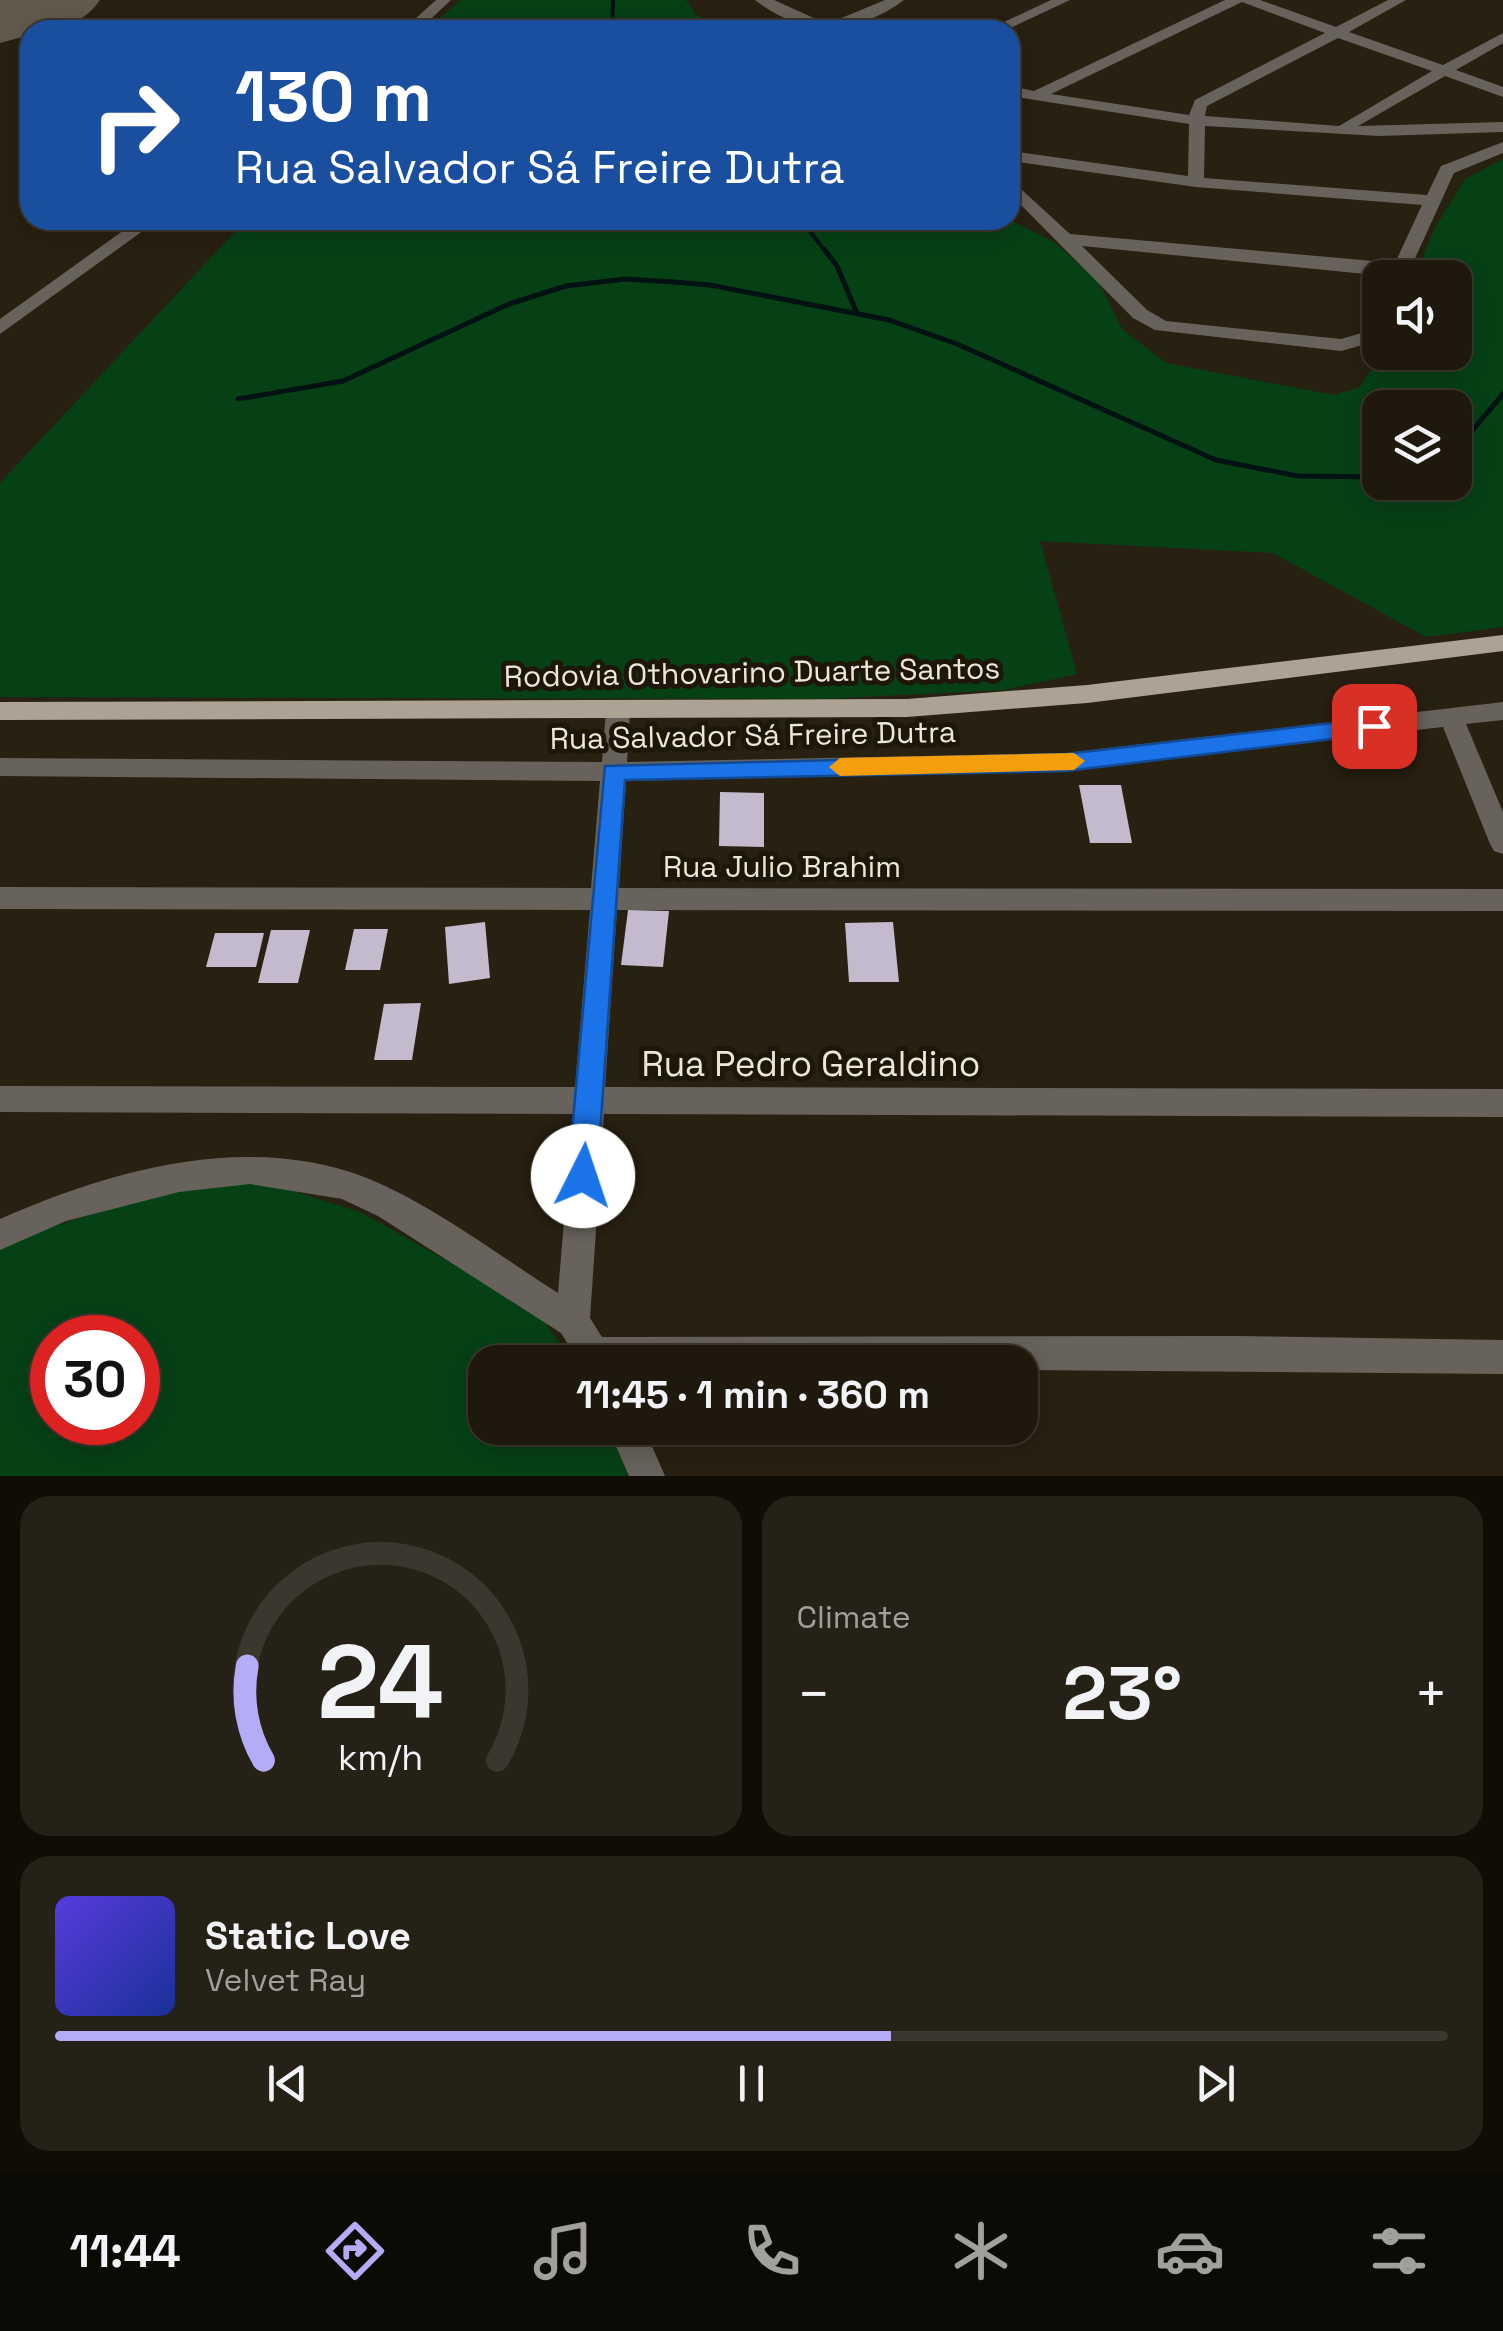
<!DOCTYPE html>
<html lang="en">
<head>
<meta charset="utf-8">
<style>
  body { margin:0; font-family:"Space Grotesk",sans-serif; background:#262116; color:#f1f3f6; height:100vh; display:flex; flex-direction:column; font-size:38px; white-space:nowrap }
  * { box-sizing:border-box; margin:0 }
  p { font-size:32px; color:#a1a09d }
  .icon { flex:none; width:55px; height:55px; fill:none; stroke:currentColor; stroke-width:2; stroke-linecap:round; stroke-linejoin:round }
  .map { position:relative; height:1476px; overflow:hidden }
  .sheet { display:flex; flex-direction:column; gap:20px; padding:20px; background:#100d07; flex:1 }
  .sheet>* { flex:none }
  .top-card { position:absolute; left:20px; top:20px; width:1000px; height:210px; border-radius:30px; box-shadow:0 5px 25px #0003,0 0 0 2px #3c372e; background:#1a4fa0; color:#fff; overflow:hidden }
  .fabs { position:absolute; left:1362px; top:260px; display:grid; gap:20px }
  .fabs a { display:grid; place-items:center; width:110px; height:110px; border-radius:20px; background:#1e180d; box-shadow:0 5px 25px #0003,0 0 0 2px #3c372e; font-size:50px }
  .speed { position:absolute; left:30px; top:1315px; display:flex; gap:20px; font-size:50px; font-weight:700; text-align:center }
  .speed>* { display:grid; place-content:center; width:130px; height:130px; border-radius:50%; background:#1e180d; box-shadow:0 5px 25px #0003,0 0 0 2px #3c372e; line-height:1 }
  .speed .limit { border:15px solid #d22; background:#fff; color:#111 }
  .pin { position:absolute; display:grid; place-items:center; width:85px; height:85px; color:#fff; margin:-42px; border-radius:20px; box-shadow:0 5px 15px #0006 }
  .me { position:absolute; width:110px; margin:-55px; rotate:4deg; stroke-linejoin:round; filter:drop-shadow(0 0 8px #0008) }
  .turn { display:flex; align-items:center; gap:35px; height:210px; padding:0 50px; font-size:45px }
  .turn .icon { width:130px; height:130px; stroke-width:2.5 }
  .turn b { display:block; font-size:70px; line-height:85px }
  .big { font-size:75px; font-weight:600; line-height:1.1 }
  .sheet .card { flex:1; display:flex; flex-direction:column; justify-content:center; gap:15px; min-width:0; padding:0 35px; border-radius:30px; background:#262116 }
  .sheet .dial { align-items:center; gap:0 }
  .dial svg { height:260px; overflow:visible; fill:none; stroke:#3c372e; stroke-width:7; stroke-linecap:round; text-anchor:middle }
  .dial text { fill:#f1f3f6; stroke:none }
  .song { display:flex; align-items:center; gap:30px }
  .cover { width:120px; height:120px; border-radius:15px; background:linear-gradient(135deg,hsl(250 70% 55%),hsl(230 70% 35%)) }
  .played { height:10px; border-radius:5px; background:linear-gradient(90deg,#b5acf8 60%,#3c372e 60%) }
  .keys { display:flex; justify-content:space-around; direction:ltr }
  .heat { display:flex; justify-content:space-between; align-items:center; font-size:55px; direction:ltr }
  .sheet .tiles { flex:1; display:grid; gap:20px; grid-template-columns:1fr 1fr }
  .card:last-child { grid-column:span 2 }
  .trip { position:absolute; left:468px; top:1345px; width:570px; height:100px; border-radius:30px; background:#1e180d; box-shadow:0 5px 25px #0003,0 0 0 2px #3c372e; font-weight:600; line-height:100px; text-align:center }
  .tabs { display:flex; height:160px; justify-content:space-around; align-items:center; background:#0c0a05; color:#a1a09d }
  .tabs .icon { width:70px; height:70px }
  .tabs .current { color:#b5acf8 }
  .tabs b { font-size:45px; color:#f1f3f6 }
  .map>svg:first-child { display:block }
  .green { fill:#064116; fill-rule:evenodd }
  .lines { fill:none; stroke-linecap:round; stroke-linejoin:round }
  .stream-far1 { stroke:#021212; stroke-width:4 }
  .stream { stroke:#021212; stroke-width:5 }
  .runway { fill:#625a4d; fill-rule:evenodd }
  .building { fill:#c3bacd }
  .street { fill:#67625b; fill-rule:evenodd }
  .primary { fill:#ada394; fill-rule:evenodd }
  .route { fill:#1a73e8; stroke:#114b97; stroke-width:2.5 }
  .slow { fill:#f59e0b }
  .labels { text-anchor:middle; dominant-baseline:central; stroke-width:10; stroke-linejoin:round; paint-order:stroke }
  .street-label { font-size:30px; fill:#ece7dd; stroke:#1e1708 }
  .near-street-label { font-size:35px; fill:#ece7dd; stroke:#1e1708 }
</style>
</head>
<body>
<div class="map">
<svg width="1503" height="1476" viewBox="0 0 1503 1476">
  <rect width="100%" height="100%" fill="#282011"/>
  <g class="green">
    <path d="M 461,0 L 686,0 L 696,15 L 735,30 L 426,30 Z"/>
    <path d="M 1503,159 L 1503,627 L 1426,637 L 1273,553 L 1040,541 L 1077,674 L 1004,690 L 819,699 L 0,697 L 0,483 L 246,220 L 1010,220 L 1054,242 L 1098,281 L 1122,329 L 1166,363 L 1334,395 L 1360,387 L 1381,353 L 1455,352 L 1455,278 L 1415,277 L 1434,229 L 1465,179 ZM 1380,408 L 1455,408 L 1455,482 L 1380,482 Z"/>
    <path d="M 254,1179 L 360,1212 L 537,1311 L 573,1362 L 485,1362 L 485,1428 L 609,1428 L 628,1476 L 0,1476 L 0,1244 L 155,1193 ZM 52,1338 L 138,1338 L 138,1422 L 52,1422 Z"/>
  </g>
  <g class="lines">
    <g class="stream-far1">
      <path d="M 612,30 L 613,0"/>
      <path d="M 801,220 L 826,252"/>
    </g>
    <g class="stream">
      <path d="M 824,249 L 837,266 L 856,311"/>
      <path d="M 238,399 L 343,381 L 509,304 L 566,286 L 625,279 L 674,282 L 710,285 L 889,320 L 957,344 L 1216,460 L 1298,476 L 1380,477"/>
      <path d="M 1455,451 L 1503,394"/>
    </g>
    <path class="runway" d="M 0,0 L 100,0 C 84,24 59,30 30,30 L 30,35 L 0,43 Z"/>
  </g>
  <g class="building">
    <path d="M 1079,785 L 1121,785 L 1132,843 L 1090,843 Z"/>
    <path d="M 720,792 L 764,793 L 764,847 L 719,846 Z"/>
    <path d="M 628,910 L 669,911 L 663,967 L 621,965 Z"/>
    <path d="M 485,922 L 490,978 L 449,984 L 445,927 Z"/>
    <path d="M 893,922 L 899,982 L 849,982 L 845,923 Z"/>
    <path d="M 354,929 L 388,929 L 380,970 L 345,970 Z"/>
    <path d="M 271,930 L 310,930 L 298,983 L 258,983 Z"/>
    <path d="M 215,933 L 264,933 L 256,967 L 206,967 Z"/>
    <path d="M 421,1003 L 412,1060 L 374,1060 L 384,1004 Z"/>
  </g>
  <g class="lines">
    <g class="street">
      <path d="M 436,0 L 451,0 L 419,30 L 403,30 Z"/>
      <path d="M 755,0 L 774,0 L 827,24 L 885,0 L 904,0 C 856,36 802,37 755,0 Z"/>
      <path d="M 1051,0 L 1070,0 L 1006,30 L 987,30 Z"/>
      <path d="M 1225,0 L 1260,0 L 1336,27 L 1388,0 L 1406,0 L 1349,32 L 1443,65 L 1503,33 L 1503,43 L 1456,70 L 1503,87 L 1503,97 L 1445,76 L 1358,126 L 1503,122 L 1503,132 L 1379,136 L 1205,126 L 1204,178 L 1427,195 L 1441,166 L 1503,142 L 1503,153 L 1454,173 L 1406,278 L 1082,246 L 1147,310 L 1166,321 L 1341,339 L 1362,333 L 1373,311 L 1380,309 L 1377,341 L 1341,351 L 1155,330 L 1133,318 L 1010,194 L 1010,179 L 1070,234 L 1395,263 L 1422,205 L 1196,187 L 1010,161 L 1010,151 L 1188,176 L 1189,124 L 1010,96 L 1010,86 L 1034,91 ZM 1242,2 L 1325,33 L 1195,100 L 1189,115 L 1051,94 ZM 1338,38 L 1432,71 L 1339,126 L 1205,116 L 1207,106 Z"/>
      <path d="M 138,220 L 158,220 L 0,334 L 0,319 Z"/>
      <path d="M 618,702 L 630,711 L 627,762 L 1066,753 L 1503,702 L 1503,720 L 1466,724 L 1503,812 L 1503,854 L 1494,851 L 1490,844 L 1443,727 L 1066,771 L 626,781 L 619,888 L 1503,889 L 1503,911 L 617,910 L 605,1087 L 1503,1089 L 1503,1117 L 604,1114 L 590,1318 L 602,1337 L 1237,1336 L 1503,1340 L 1503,1374 L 1020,1370 L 1020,1362 L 579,1362 L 561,1333 L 378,1216 L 342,1199 L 250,1184 L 179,1192 L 66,1221 L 0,1250 L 0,1219 C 106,1172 233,1136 347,1171 C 416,1192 496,1254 558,1293 L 573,1114 L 0,1112 L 0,1086 L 575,1087 L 590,910 L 0,909 L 0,887 L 591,888 L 600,781 L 0,776 L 0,758 L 602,762 L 606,711 Z"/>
      <path d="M 608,1428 L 644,1428 L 665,1476 L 629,1476 Z"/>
    </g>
    <path class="primary" d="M 1503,635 L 1503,651 L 1087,703 L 907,717 L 0,720 L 0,702 L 907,699 L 1087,685 Z"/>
  </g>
  <path class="route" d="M 1374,718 L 1385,726 L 1374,734 L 1066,771 L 625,780 L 597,1176 L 593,1185 L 583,1189 L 573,1185 L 568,1176 L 605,766 L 1066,754 Z"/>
  <path class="slow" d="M 1074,753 L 1085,761 L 1074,770 L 840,776 L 829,767 L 840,758 Z"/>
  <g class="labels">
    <g class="street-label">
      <text transform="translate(752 672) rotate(-1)">Rodovia Othovarino Duarte Santos</text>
      <text transform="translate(753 735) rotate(-1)">Rua Salvador Sá Freire Dutra</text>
      <text x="782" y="866">Rua Julio Brahim</text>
    </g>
    <g class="near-street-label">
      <text x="811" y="1064">Rua Pedro Geraldino</text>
    </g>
  </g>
</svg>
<div class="fabs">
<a><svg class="icon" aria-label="sound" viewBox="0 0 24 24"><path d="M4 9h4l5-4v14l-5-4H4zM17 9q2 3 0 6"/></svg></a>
<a><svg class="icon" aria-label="layers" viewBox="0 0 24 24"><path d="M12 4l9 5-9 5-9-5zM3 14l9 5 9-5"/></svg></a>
</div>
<div class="speed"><div class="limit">30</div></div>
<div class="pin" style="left:1374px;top:726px;background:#d93025"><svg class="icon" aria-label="arrive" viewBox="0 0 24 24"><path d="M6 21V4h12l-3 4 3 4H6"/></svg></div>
<svg class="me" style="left:583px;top:1176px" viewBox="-20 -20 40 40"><circle r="19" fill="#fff"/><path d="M0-13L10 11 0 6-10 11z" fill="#1a73e8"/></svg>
<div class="trip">11:45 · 1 min · 360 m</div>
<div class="top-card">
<div class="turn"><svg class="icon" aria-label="right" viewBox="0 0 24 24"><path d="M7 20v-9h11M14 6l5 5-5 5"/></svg><div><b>130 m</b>Rua Salvador Sá Freire Dutra</div></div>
</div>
</div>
<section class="sheet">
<div class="tiles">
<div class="card dial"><svg viewBox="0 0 100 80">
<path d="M14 69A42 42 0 1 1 86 69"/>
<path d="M14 69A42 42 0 0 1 9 40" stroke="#b5acf8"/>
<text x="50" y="56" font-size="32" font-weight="700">24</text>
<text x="50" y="72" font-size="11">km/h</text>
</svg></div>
<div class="card"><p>Climate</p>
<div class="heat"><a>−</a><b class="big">23°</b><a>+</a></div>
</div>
<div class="card">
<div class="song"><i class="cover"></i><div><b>Static Love</b><p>Velvet Ray</p></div></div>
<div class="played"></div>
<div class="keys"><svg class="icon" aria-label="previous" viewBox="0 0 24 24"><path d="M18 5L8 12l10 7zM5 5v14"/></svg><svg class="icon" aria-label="pause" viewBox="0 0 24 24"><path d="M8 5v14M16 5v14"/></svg><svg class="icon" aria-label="next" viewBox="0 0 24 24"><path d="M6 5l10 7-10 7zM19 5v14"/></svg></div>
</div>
</div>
</section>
<nav class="tabs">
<b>11:44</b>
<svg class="icon current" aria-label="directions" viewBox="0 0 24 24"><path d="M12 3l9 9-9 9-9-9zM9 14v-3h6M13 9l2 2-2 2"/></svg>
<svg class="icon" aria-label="music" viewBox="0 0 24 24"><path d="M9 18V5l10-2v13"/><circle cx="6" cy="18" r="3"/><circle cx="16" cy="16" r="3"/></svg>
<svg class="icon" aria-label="phone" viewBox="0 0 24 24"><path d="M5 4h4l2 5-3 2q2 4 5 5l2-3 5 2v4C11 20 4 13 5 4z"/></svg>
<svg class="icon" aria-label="climate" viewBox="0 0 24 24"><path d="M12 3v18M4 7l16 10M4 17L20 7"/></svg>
<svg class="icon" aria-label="car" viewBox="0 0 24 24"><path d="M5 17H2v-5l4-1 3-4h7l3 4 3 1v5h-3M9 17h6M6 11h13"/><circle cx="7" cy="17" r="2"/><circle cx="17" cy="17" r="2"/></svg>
<svg class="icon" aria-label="filters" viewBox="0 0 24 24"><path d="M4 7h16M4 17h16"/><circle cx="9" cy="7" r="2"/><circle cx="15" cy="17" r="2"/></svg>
</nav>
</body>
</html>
